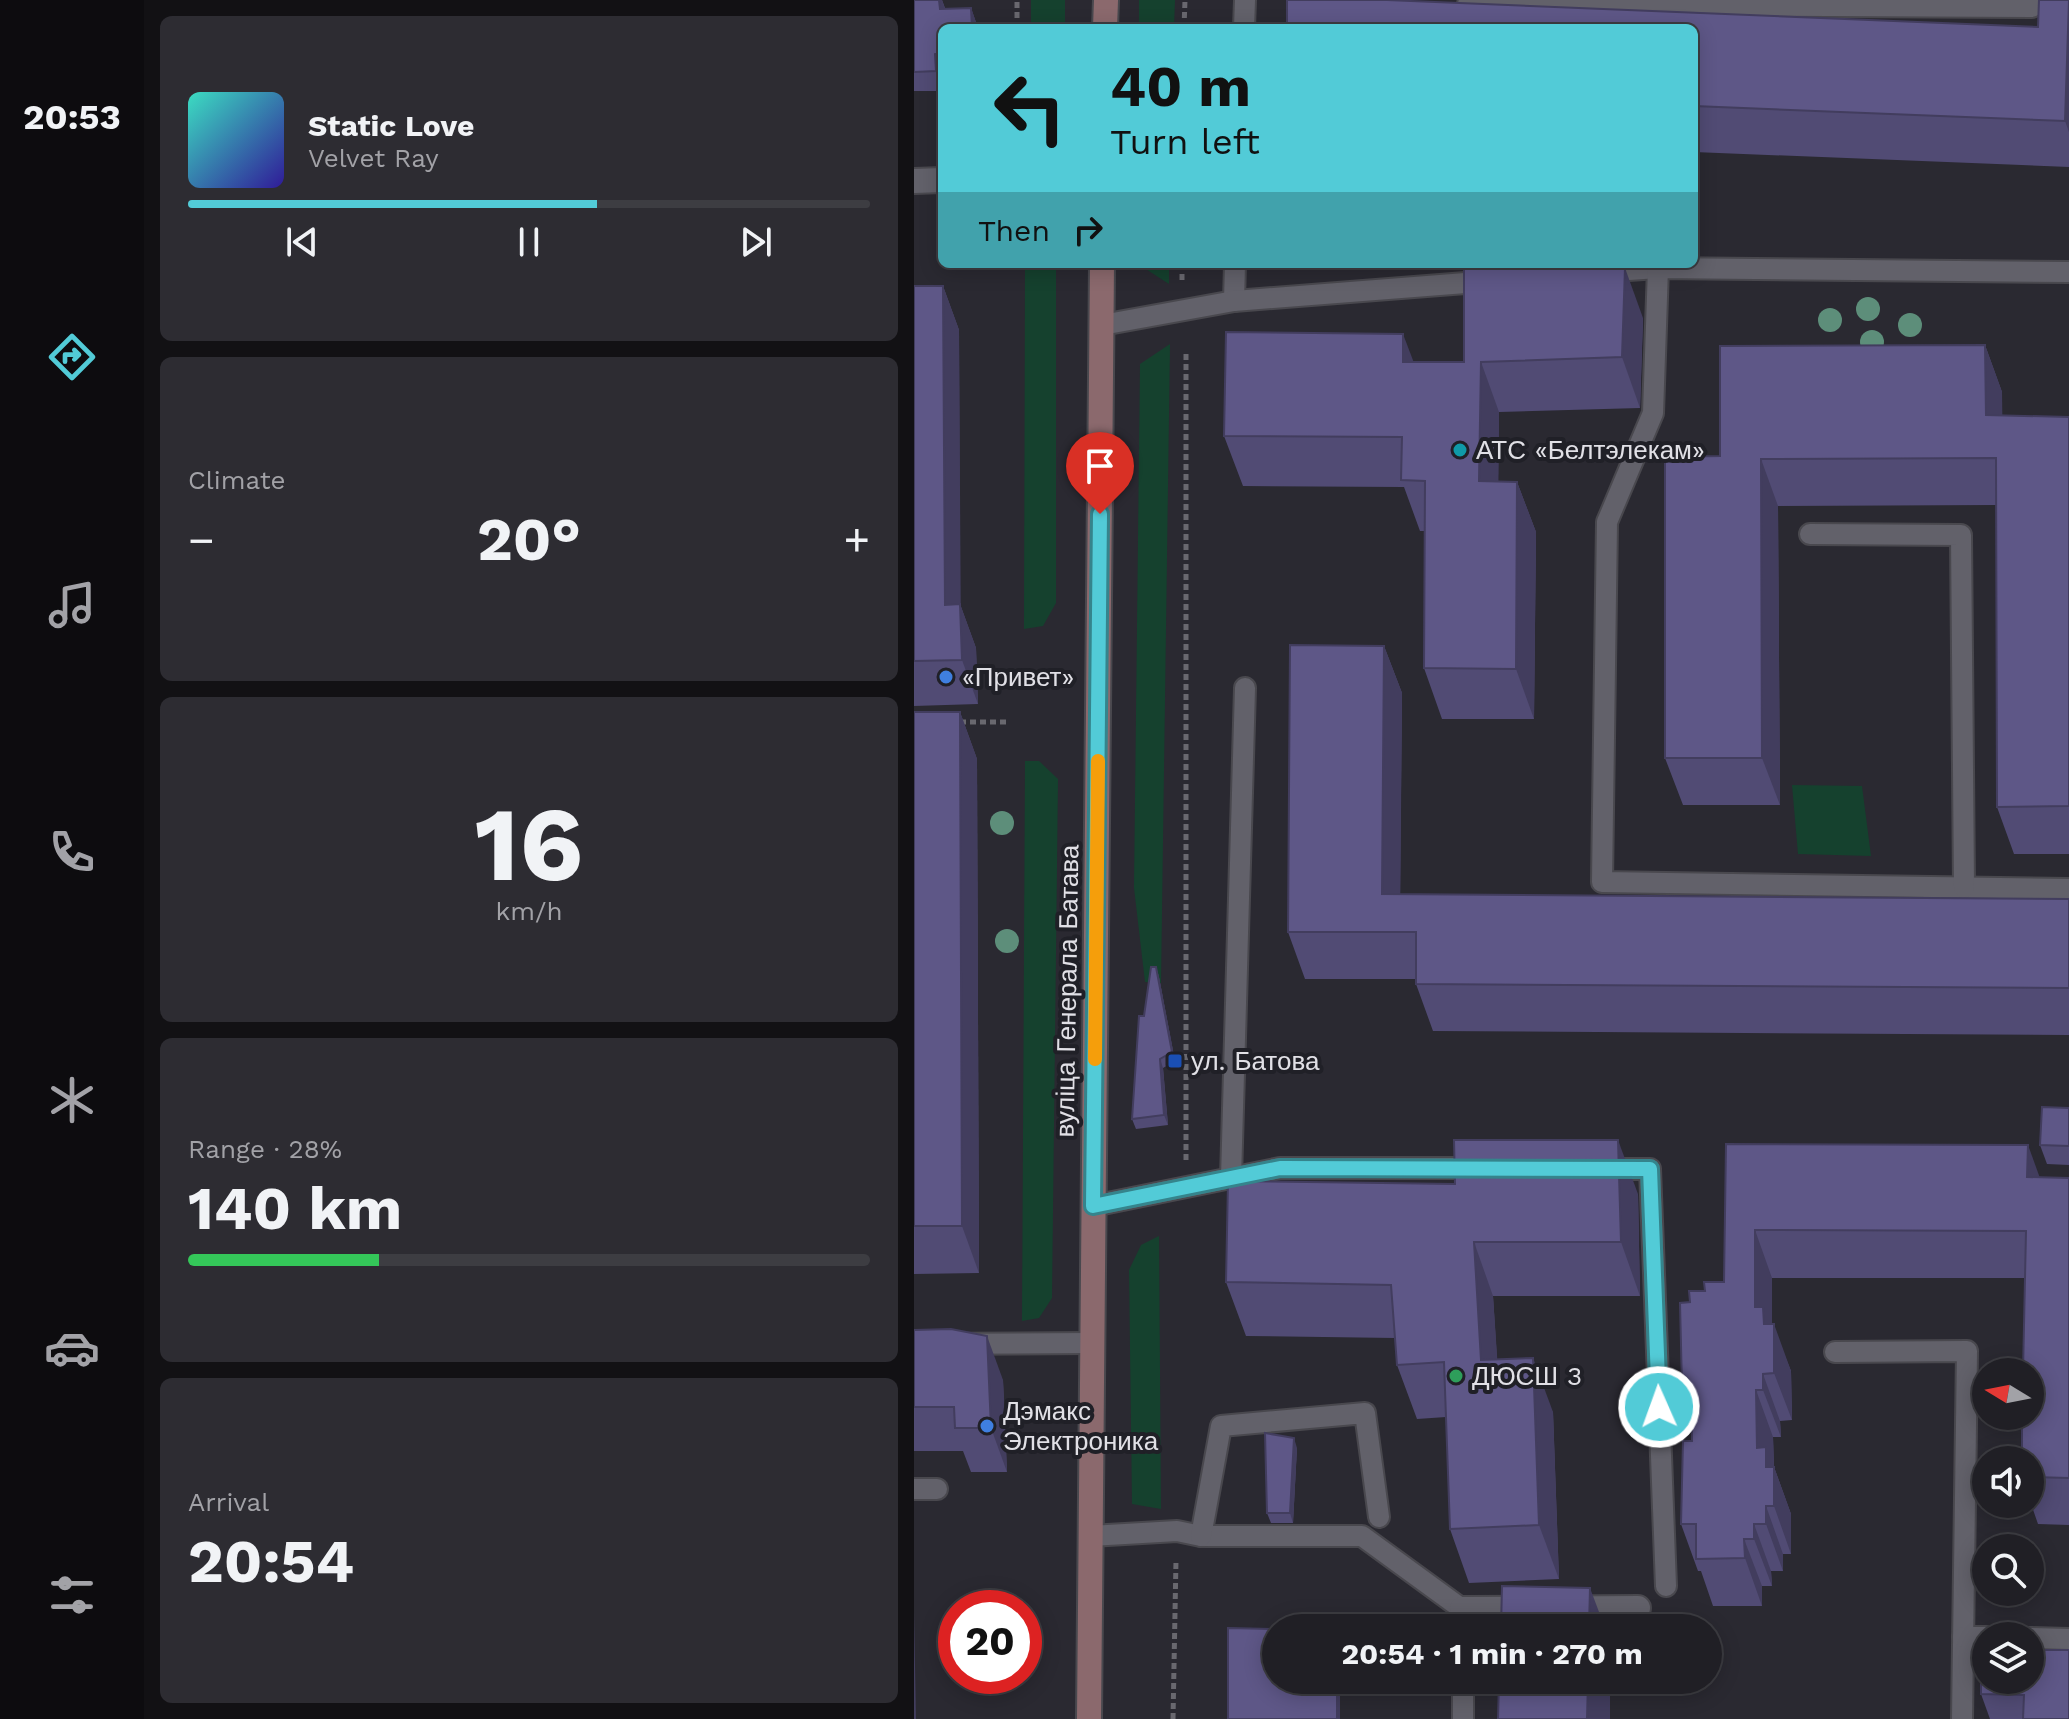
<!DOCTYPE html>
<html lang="en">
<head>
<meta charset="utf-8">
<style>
  body { margin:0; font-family:"Work Sans",sans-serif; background:#2d2c32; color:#f1f3f6; height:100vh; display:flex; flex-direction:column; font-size:30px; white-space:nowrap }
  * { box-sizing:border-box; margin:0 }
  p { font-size:26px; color:#a2a2a7 }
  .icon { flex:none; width:44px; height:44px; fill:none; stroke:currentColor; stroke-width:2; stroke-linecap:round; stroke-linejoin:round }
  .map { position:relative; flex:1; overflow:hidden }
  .drawer { display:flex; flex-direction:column; gap:16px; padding:16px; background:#121114; width:770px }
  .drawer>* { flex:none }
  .banner { position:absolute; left:24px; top:24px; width:760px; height:244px; border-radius:12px; box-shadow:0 4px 20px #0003,0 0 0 2px #3d3d42; background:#52cbd7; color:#111; overflow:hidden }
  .needle { width:52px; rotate:280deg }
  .controls { position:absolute; left:1058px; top:1358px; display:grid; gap:16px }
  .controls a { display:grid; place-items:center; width:72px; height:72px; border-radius:50%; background:#201f25; box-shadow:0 4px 20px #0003,0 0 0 2px #3d3d42; font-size:40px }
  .speed { position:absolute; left:24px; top:1590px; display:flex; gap:16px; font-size:40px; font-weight:700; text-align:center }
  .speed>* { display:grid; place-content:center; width:104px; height:104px; border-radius:50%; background:#201f25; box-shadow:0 4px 20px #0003,0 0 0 2px #3d3d42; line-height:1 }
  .speed .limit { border:12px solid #d22; background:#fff; color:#111 }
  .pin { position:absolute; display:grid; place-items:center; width:68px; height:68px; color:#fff; margin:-82px -34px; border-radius:50% 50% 50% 0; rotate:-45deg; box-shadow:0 0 8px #0007 }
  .pin .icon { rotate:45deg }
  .me { position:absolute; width:88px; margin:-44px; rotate:358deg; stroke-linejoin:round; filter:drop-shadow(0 0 6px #0008) }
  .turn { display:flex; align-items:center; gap:28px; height:168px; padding:0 40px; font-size:36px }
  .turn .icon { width:104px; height:104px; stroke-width:2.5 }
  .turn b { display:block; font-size:56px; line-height:68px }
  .then { display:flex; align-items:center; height:76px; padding:0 40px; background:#0003; gap:16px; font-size:30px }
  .big { font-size:60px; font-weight:700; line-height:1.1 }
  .drawer .tile { flex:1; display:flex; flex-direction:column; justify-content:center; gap:12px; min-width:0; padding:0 28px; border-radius:12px; background:#2d2c32 }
  .drawer .dial { align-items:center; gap:0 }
  .dial b { font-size:104px; line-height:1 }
  .song { display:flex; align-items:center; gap:24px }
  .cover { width:96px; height:96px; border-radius:12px; background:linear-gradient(135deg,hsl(170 70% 55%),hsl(250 70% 35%)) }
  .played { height:8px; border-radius:4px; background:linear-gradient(90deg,#52cbd7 60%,#3d3d42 60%) }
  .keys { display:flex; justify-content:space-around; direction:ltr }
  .heat { display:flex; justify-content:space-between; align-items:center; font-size:44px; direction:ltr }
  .charge { height:12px; border-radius:6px; background:linear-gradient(90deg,#34c759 28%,#3d3d42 0) }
  .trip { position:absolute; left:348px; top:1614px; width:460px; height:80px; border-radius:40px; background:#201f25; box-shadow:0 4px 20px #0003,0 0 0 2px #3d3d42; font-weight:700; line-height:80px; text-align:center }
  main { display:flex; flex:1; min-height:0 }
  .tabs { display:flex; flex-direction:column; width:144px; justify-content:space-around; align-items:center; background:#0d0c0f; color:#a2a2a7 }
  .tabs .icon { width:56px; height:56px }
  .tabs .current { color:#52cbd7 }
  .tabs b { font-size:36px; color:#f1f3f6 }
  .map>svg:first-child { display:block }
  .green { fill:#15412e }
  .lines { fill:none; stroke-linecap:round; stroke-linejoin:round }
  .lane-casing { stroke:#49484e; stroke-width:24 }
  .street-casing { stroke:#49484e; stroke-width:28 }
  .secondary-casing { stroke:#49484e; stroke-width:28 }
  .path { stroke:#69686f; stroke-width:5; stroke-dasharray:6 4; stroke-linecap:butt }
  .lane { stroke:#62616a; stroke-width:20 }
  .street { stroke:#62616a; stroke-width:24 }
  .secondary { stroke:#8b696d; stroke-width:24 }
  .tree { fill:#5d8e7a }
  .wall { fill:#514b74 }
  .shaded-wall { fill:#423d5e }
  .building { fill:#5e5787; stroke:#423d5e; stroke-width:2 }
  .route-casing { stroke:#35848c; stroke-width:20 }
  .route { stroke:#52cbd7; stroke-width:14 }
  .slow { stroke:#f59e0b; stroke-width:14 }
  .culture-dot { fill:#0f9aa8; stroke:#202027; stroke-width:3 }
  .shop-dot { fill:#3f7fe0; stroke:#202027; stroke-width:3 }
  .transit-dot { fill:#1a4fb4; stroke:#202027; stroke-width:3 }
  .leisure-dot { fill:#2e9e5b; stroke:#202027; stroke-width:3 }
  .labels { text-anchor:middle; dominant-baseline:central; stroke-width:8; stroke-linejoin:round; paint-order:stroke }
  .poi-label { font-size:26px; fill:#e1e0e6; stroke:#202027; text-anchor:start }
  .street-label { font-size:26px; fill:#e1e0e6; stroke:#202027 }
</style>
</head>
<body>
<main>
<nav class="tabs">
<b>20:53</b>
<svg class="icon current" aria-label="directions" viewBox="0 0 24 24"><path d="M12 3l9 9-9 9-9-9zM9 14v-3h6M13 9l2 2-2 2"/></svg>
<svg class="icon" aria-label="music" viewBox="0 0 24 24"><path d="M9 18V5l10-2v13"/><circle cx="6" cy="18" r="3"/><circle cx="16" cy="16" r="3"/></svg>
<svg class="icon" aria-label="phone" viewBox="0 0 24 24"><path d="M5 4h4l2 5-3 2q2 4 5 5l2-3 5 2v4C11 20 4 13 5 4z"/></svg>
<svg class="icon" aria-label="climate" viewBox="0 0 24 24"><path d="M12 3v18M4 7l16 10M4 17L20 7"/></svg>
<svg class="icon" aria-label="car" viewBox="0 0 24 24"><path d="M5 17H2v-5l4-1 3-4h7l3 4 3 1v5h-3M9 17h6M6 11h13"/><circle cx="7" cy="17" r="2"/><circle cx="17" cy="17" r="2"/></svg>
<svg class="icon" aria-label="filters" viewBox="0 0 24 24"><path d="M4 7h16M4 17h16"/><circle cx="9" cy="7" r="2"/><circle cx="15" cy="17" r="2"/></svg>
</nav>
<section class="drawer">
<div class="tile">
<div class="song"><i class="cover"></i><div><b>Static Love</b><p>Velvet Ray</p></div></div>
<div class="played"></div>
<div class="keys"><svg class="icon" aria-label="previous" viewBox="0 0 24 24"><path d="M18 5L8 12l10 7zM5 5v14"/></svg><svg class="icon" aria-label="pause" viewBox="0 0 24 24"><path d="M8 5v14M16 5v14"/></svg><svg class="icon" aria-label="next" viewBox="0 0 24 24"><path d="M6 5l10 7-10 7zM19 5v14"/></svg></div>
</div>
<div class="tile"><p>Climate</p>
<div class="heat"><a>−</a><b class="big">20°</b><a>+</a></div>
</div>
<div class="tile dial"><b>16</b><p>km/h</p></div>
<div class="tile"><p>Range · 28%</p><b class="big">140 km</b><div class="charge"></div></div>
<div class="tile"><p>Arrival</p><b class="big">20:54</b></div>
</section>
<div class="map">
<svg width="1155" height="1719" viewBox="0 0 1155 1719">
  <rect width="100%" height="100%" fill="#2a2931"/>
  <g class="green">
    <rect x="117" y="0" width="34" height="28"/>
    <path d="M 225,0 L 261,0 L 260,28 L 225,28 Z"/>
    <path d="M 111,264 L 142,264 L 142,603 L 129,626 L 110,629 Z"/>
    <path d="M 224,264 L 255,264 L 255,284 Z"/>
    <path d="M 256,344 L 247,983 L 231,982 L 220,888 L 226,364 Z"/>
    <path d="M 111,761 L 125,761 L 144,779 L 138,1298 L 125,1318 L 108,1321 Z"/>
    <path d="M 878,785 L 948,786 L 957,856 L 884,854 Z"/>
    <path d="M 245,1236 L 247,1509 L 218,1504 L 215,1270 L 227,1245 Z"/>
  </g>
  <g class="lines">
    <defs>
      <g id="lane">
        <path d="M 554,4 L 1118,7"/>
        <path d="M 330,28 L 331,0"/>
        <path d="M 685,272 L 744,268"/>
        <path d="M 1155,272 L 744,268 L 739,413 L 693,522 L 688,882 L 1155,889"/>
        <path d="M 320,301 L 321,264"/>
        <path d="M 188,325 L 320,301 L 577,281"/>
        <path d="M 896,534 L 1047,535 L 1050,887"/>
        <path d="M 687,1169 L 736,1169 L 752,1586"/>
        <path d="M 317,1178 L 331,688"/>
        <path d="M 179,1206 L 366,1168 L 567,1168"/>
        <path d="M 0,1344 L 178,1343"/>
        <path d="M 921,1352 L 1053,1351 L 1048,1719"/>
        <path d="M 0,1489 L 23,1489"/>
        <path d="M 176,1536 L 263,1531 L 287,1536 L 448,1536 L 548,1609 L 548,1628"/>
        <path d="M 287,1536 L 307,1426 L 451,1413 L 465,1517"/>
        <path d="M 1049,1637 L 1072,1637"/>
        <path d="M 1116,1638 L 1155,1639"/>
        <path d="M 549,1680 L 549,1719"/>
      </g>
      <g id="street">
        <path d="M 0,181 L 28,180"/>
        <path d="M 548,1609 L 724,1608"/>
      </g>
      <g id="secondary">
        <path d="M 191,28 L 192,0"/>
        <path d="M 175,1719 L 188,264"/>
      </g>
    </defs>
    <use href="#lane" class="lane-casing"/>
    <use href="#street" class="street-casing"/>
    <use href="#secondary" class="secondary-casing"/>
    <g class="path">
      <path d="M 103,28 L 103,0"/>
      <path d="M 270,28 L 271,0"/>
      <path d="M 268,264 L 268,280"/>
      <path d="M 46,722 L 93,722"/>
      <path d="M 272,1160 L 272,350"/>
      <path d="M 259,1719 L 262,1560"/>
    </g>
    <use href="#lane" class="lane"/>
    <use href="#street" class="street"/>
    <use href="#secondary" class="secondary"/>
  </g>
  <g class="tree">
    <circle cx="954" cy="309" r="12"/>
    <circle cx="916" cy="320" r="12"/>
    <circle cx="996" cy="325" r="12"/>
    <circle cx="958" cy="342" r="12"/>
    <circle cx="88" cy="823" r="12"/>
    <circle cx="93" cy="941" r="12"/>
  </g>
  <g class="wall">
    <path d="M 0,0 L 28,0 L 31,8 L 57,8 L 64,28 L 28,28 L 28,91 L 0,91 Z"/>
    <path d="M 1155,0 L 1155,167 L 780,152 L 780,28 L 1124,27 Z"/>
    <path d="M 51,264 L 86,264 L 52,268 Z"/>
    <path d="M 0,286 L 29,286 L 45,330 L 46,604 L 62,648 L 64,704 L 0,706 Z"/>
    <path d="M 729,318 L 726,408 L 585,412 L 584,481 L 603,482 L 622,532 L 620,719 L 528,719 L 510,668 L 510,531 L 506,531 L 490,487 L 329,486 L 310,436 L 500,362 L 550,362 Z"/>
    <path d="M 1071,345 L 1088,392 L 1088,416 L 1155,417 L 1155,854 L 1100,854 L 1083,807 L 1082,505 L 864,506 L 866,805 L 769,805 L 751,758 L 806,456 Z"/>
    <path d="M 470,646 L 488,693 L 486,894 L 1155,899 L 1155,1035 L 519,1031 L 502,984 L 502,979 L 391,979 L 374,932 Z"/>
    <path d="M 0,712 L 46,712 L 63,759 L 65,1273 L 0,1274 Z"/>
    <path d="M 242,967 L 245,977 L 261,1061 L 249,1068 L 254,1125 L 222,1129 L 218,1119 L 230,1016 Z"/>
    <path d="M 1155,1108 L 1155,1165 L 1133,1164 L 1126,1145 Z"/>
    <path d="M 812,1144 L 1126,1177 L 1155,1178 L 1155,1525 L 1124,1524 L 1116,1501 L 1111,1278 L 858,1278 L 858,1324 L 877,1371 L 878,1420 L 866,1421 L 867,1437 L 859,1437 L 860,1467 L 877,1514 L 877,1554 L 869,1554 L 869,1571 L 857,1571 L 858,1586 L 848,1586 L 848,1606 L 799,1606 L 787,1571 L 784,1571 L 767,1524 L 778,1441 L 777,1413 L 768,1387 L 776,1302 L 791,1291 L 810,1282 Z"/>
    <path d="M 724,1194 L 726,1296 L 579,1296 L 583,1359 L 639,1412 L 645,1579 L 555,1583 L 536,1529 L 532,1417 L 503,1419 L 483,1365 L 481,1338 L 332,1336 L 312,1282 Z"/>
    <path d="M 0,1330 L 89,1380 L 93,1472 L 57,1472 L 49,1451 L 0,1451 Z"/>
    <path d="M 383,1448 L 379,1523 L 357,1523 L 353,1513 Z"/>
    <path d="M 1155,1650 L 1155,1719 L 1076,1719 L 1067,1694 Z"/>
  </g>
  <g class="shaded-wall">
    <path d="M 25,0 L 28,0 L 32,12 L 26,9 Z"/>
    <path d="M 57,8 L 64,28 L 58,28 Z"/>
    <path d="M 1154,27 L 1155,28 L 1155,132 L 1151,121 Z"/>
    <path d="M 21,54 L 28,72 L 28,88 L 22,71 Z"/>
    <path d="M 711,268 L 729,318 L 726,408 L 708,357 Z"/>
    <path d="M 29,286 L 45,330 L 47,649 L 31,605 Z"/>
    <path d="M 489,334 L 508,384 L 489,362 Z"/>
    <path d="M 1071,345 L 1088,392 L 1089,462 L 1072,415 Z"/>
    <path d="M 567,362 L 585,412 L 584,531 L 565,481 Z"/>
    <path d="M 847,459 L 864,506 L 866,805 L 848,758 Z"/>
    <path d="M 603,482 L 622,532 L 620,719 L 602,669 Z"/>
    <path d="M 46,604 L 62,648 L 64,704 L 48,660 Z"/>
    <path d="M 470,646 L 488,693 L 486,932 L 468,894 Z"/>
    <path d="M 46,712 L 63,759 L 65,1273 L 48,1226 Z"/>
    <path d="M 242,967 L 245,977 L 261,1061 L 258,1052 Z"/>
    <path d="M 246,1059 L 249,1068 L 254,1125 L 250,1115 Z"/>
    <path d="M 704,1140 L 724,1194 L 726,1296 L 707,1242 Z"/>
    <path d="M 1114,1145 L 1131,1192 L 1113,1177 Z"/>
    <path d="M 841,1230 L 858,1278 L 858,1331 L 860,1324 L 877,1371 L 878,1420 L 860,1373 L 841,1307 Z"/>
    <path d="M 560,1242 L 579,1296 L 587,1414 L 567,1360 Z"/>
    <path d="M 73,1336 L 89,1380 L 93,1472 L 77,1428 Z"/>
    <path d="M 619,1358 L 639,1412 L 645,1579 L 625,1525 Z"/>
    <path d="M 849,1374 L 866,1421 L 867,1437 L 849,1390 Z"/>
    <path d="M 842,1390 L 859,1437 L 860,1468 L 860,1467 L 877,1514 L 877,1554 L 860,1506 L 843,1448 Z"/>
    <path d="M 380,1438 L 383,1448 L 379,1523 L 376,1513 Z"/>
    <path d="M 852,1506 L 869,1554 L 869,1571 L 852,1524 Z"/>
    <path d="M 840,1524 L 857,1571 L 858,1586 L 840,1539 Z"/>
    <path d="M 830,1539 L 848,1586 L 848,1606 L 831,1558 Z"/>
    <path d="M 676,1588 L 691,1628 L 675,1628 Z"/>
    <path d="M 0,1612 L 2,1719 L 0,1719 Z"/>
    <rect x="423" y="1680" width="3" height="39"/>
    <path d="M 674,1680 L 696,1680 L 696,1719 L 673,1719 Z"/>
  </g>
  <g class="building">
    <path d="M 0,0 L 25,0 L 26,9 L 57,8 L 58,28 L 28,28 L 28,53 L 21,54 L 22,71 L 0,72 Z"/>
    <path d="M 373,0 L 473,0 L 1124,27 L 1125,0 L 1155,0 L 1151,121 L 780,106 L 780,28 L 373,28 Z"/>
    <path d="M 550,267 L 711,268 L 708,357 L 567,362 L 565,481 L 603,482 L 602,669 L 510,668 L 511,481 L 487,480 L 488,437 L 310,436 L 312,332 L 489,334 L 489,362 L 550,362 Z"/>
    <path d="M 0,286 L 29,286 L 31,605 L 46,604 L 48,660 L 0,661 Z"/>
    <path d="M 1071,345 L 1072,415 L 1155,417 L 1155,806 L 1083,807 L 1082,458 L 847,459 L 848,758 L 751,758 L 751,457 L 806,456 L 806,346 Z"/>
    <path d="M 376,645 L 470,646 L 468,894 L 1155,899 L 1155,988 L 502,984 L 502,932 L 374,932 Z"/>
    <path d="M 0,712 L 46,712 L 48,1226 L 0,1226 Z"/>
    <path d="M 237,967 L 242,967 L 258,1052 L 246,1059 L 250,1115 L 218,1119 L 225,1016 L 230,1016 Z"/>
    <path d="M 1128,1107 L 1155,1108 L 1155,1146 L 1126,1145 Z"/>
    <path d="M 540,1140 L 704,1140 L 707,1242 L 560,1242 L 567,1360 L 619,1358 L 625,1525 L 536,1529 L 530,1362 L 483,1365 L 477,1285 L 312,1282 L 314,1181 L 541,1184 Z"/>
    <path d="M 812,1144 L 1114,1145 L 1113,1177 L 1155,1178 L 1155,1478 L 1116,1477 L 1116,1460 L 1108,1460 L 1108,1416 L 1116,1416 L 1116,1372 L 1109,1372 L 1112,1231 L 841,1230 L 841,1307 L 849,1307 L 850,1324 L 860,1324 L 860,1373 L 849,1374 L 849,1390 L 842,1390 L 843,1448 L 852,1447 L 852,1467 L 860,1467 L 860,1506 L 852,1506 L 852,1524 L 840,1524 L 840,1539 L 830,1539 L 831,1558 L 782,1559 L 782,1524 L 767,1524 L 769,1441 L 778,1441 L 777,1387 L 768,1387 L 766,1303 L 776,1302 L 775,1291 L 791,1291 L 790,1282 L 810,1282 Z"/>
    <path d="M 37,1329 L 73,1336 L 77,1428 L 41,1428 L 40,1407 L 0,1407 L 0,1330 Z"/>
    <path d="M 351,1433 L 380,1438 L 376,1513 L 353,1513 Z"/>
    <path d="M 588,1586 L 676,1588 L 675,1628 L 587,1628 Z"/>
    <path d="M 314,1628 L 362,1629 L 362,1680 L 423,1680 L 423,1719 L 314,1719 Z"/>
    <path d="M 1067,1649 L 1072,1649 L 1072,1680 L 1116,1680 L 1116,1650 L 1155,1650 L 1155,1719 L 1109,1719 L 1110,1695 L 1067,1694 Z"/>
    <path d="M 585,1680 L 674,1680 L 673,1719 L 584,1719 Z"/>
  </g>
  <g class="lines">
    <defs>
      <path id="route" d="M 186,514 L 179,1206 L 366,1168 L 736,1169 L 745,1407"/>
    </defs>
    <use href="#route" class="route-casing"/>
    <use href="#route" class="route"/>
    <path class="slow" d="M 181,1059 L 184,761"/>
  </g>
  <circle class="culture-dot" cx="546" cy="450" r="8"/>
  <g class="shop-dot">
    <circle cx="32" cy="677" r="8"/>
    <circle cx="73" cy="1426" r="8"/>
  </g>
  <rect class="transit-dot" x="253" y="1053" width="16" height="16" rx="4"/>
  <circle class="leisure-dot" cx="542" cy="1376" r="8"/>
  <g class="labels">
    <g class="poi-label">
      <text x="562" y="450">АТС «Белтэлекам»</text>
      <text x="48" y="677">«Привет»</text>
      <text x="277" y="1061">ул. Батова</text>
      <text x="558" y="1376">ДЮСШ 3</text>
      <text x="89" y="1411">Дэмакс<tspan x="89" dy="30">Электроника</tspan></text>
    </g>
    <g class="street-label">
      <text transform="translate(153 991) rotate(-89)">вуліца Генерала Батава</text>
    </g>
  </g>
</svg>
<div class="controls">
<a><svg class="needle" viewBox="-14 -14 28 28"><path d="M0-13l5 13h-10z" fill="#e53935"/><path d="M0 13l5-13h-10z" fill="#a2a2a7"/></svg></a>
<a><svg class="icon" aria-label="sound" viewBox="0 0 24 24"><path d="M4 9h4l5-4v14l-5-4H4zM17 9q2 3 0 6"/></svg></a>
<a><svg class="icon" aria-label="search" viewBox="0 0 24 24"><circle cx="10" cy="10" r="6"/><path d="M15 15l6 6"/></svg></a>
<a><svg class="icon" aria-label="layers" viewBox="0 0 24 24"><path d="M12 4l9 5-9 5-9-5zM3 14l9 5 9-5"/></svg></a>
</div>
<div class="speed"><div class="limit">20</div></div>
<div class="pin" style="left:186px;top:514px;background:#d93025"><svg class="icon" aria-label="arrive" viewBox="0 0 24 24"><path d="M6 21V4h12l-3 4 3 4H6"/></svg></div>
<svg class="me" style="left:745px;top:1407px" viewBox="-20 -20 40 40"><circle r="17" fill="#52cbd7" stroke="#fff" stroke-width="3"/><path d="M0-11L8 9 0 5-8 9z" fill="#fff"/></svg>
<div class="trip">20:54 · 1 min · 270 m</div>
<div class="banner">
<div class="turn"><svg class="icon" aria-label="left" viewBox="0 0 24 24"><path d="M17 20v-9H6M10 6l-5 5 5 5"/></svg><div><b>40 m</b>Turn left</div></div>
<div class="then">Then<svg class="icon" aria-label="right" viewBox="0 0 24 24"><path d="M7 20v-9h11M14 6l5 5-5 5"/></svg></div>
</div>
</div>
</main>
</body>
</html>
